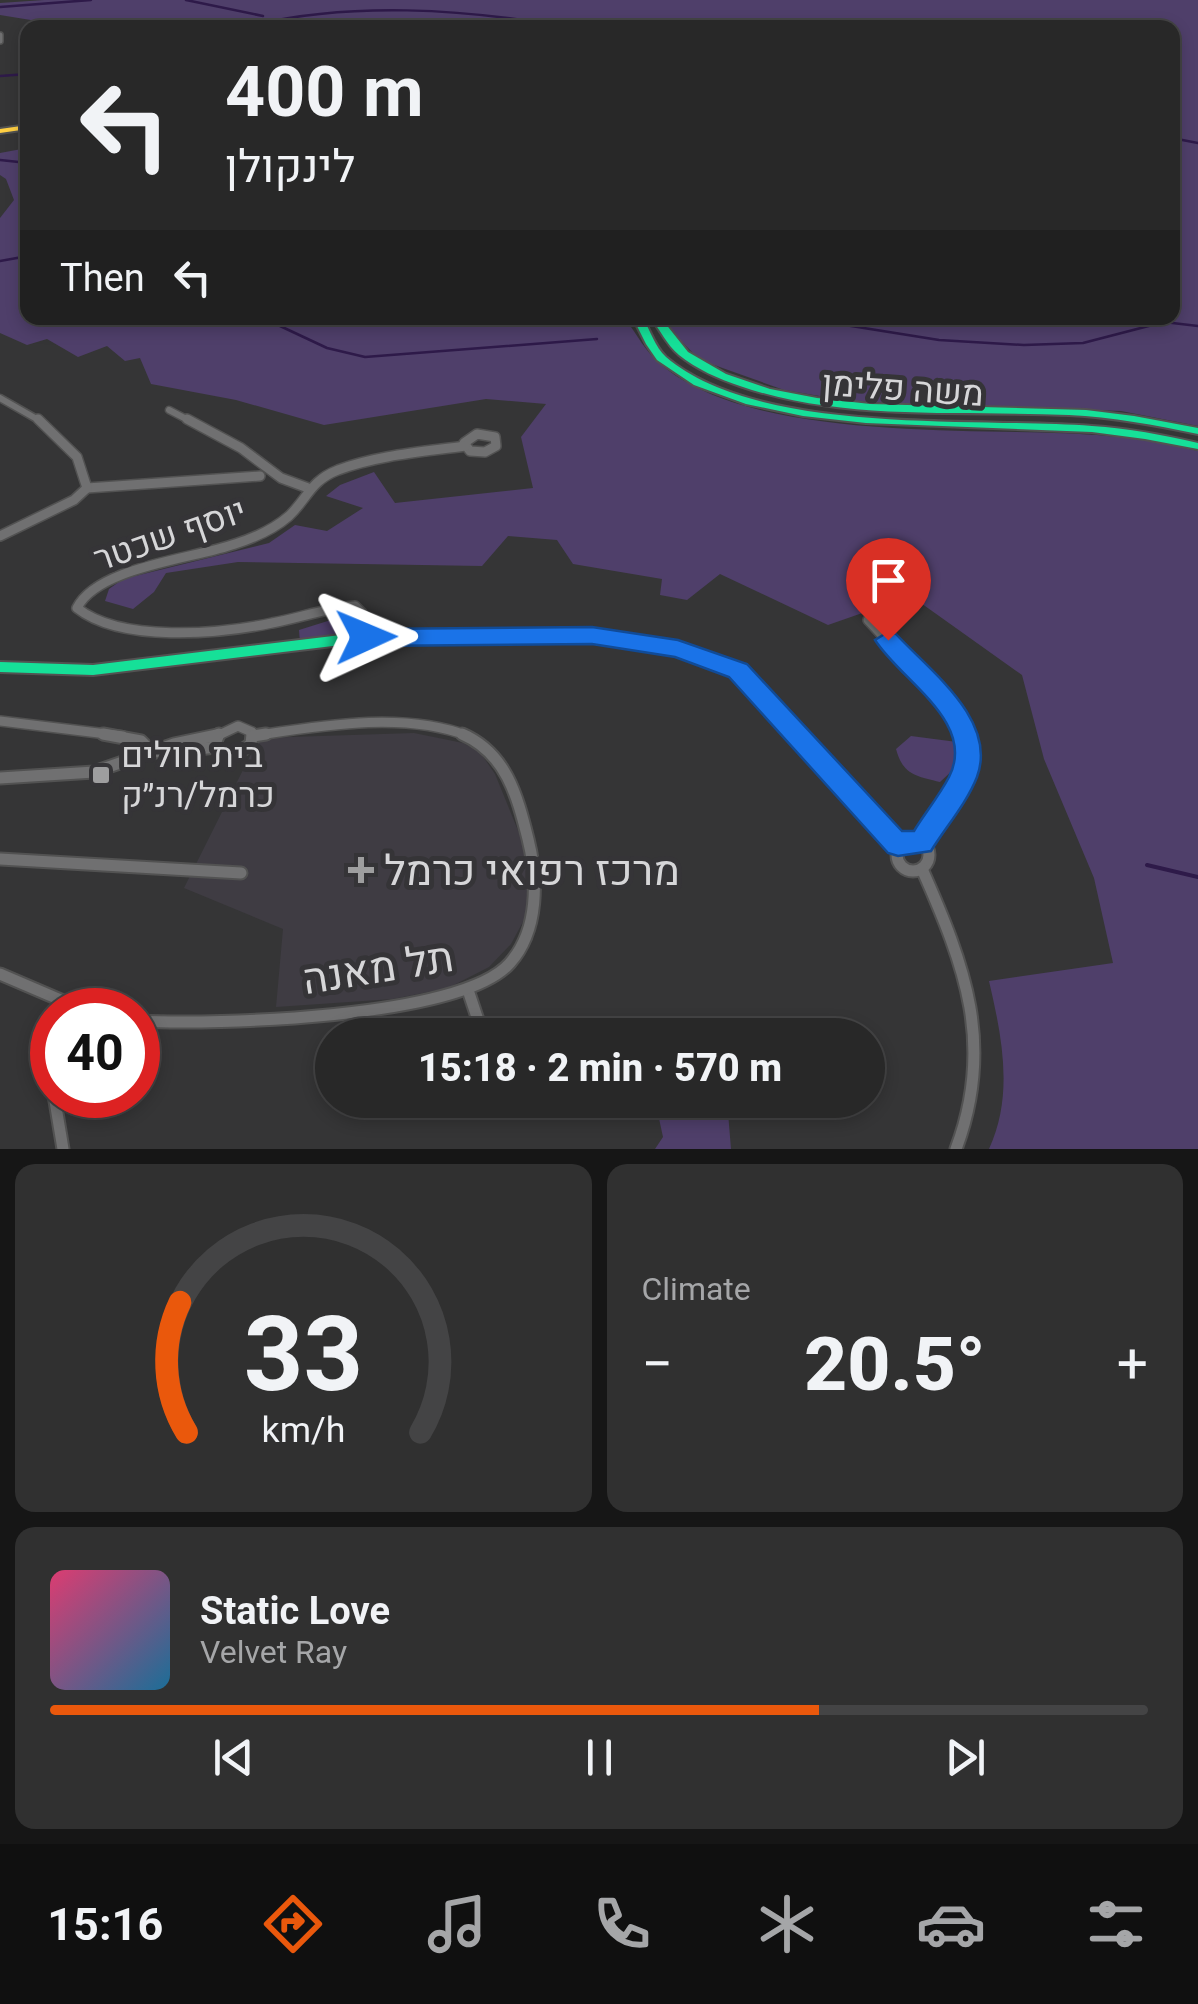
<!DOCTYPE html>
<html lang="en">
<head>
<meta charset="utf-8">
<style>
  body { margin:0; font-family:Roboto,Heebo,sans-serif; background:#303030; color:#f1f3f6; height:100vh; display:flex; flex-direction:column; font-size:38px; white-space:nowrap }
  * { box-sizing:border-box; margin:0 }
  p { font-size:32px; color:#a5a6a8 }
  .icon { flex:none; width:55px; height:55px; fill:none; stroke:currentColor; stroke-width:2; stroke-linecap:round; stroke-linejoin:round }
  .map { position:relative; height:1149px; overflow:hidden }
  .side { display:flex; flex-direction:column; gap:15px; padding:15px; background:#161616; flex:1 }
  .side>* { flex:none }
  .guide { position:absolute; left:20px; top:20px; width:1160px; height:305px; border-radius:20px; box-shadow:0 5px 15px #0003,0 0 0 2px #444445; background:#282828; color:#f1f3f6; overflow:hidden }
  .speed { position:absolute; left:30px; top:988px; display:flex; gap:20px; font-size:50px; font-weight:700; text-align:center }
  .speed>* { display:grid; place-content:center; width:130px; height:130px; border-radius:50%; background:#282828; box-shadow:0 5px 15px #0003,0 0 0 2px #444445; line-height:1 }
  .speed .limit { border:15px solid #d22; background:#fff; color:#111 }
  .pin { position:absolute; display:grid; place-items:center; width:85px; height:85px; color:#fff; margin:-102px -42px; border-radius:50% 50% 50% 0; rotate:-45deg; box-shadow:0 0 10px #0007 }
  .pin .icon { rotate:45deg }
  .me { position:absolute; width:110px; margin:-55px; rotate:89deg; stroke-linejoin:round; filter:drop-shadow(0 0 8px #0008) }
  .turn { display:flex; align-items:center; gap:35px; height:210px; padding:0 40px; font-size:45px }
  .turn .icon { width:130px; height:130px; stroke-width:2.5 }
  .turn b { display:block; font-size:70px; line-height:85px }
  .then { display:flex; align-items:center; height:95px; padding:0 40px; background:#0003; gap:20px; font-size:38px }
  .big { font-size:75px; font-weight:800; line-height:1.1 }
  .side .tile { flex:1; display:flex; flex-direction:column; justify-content:center; gap:15px; min-width:0; padding:0 35px; border-radius:20px; background:#303030 }
  .side .dial { align-items:center; gap:0 }
  .dial svg { height:260px; overflow:visible; fill:none; stroke:#444445; stroke-width:7; stroke-linecap:round; text-anchor:middle }
  .dial text { fill:#f1f3f6; stroke:none }
  .song { display:flex; align-items:center; gap:30px }
  .cover { width:120px; height:120px; border-radius:15px; background:linear-gradient(135deg,hsl(340 70% 55%),hsl(200 70% 35%)) }
  .played { height:10px; border-radius:5px; background:linear-gradient(90deg,#ea580c 70%,#444445 70%) }
  .keys { display:flex; justify-content:space-around; direction:ltr }
  .heat { display:flex; justify-content:space-between; align-items:center; font-size:55px; direction:ltr }
  .side .tiles { flex:1; display:grid; gap:15px; grid-template-columns:1fr 1fr }
  .tile:last-child { grid-column:span 2 }
  .trip { position:absolute; left:315px; top:1018px; width:570px; height:100px; border-radius:50px; background:#282828; box-shadow:0 5px 15px #0003,0 0 0 2px #444445; font-weight:800; line-height:100px; text-align:center }
  .tab-bar { display:flex; height:160px; justify-content:space-around; align-items:center; background:#101010; color:#a5a6a8 }
  .tab-bar .icon { width:70px; height:70px }
  .tab-bar .selected { color:#ea580c }
  .tab-bar b { font-size:45px; color:#f1f3f6 }
  .map>svg:first-child { display:block }
  .built { fill:#3f3c43 }
  .green { fill:#4f3f6a }
  .lines { fill:none; stroke-linecap:round; stroke-linejoin:round }
  .stream-far1 { stroke:#2e1a49; stroke-width:2.5 }
  .stream { stroke:#2e1a49; stroke-width:4 }
  .street-far3-casing { stroke:#525252; stroke-width:8 }
  .street-far2-casing { stroke:#525252; stroke-width:9 }
  .street-far1-casing { stroke:#525252; stroke-width:12 }
  .street-casing { stroke:#525252; stroke-width:15 }
  .fast-casing { stroke:#525252; stroke-width:4 }
  .slow-casing { stroke:#525252; stroke-width:4 }
  .street-far3 { stroke:#707071; stroke-width:5 }
  .street-far2 { stroke:#707071; stroke-width:6 }
  .street-far1 { stroke:#707071; stroke-width:9 }
  .street { stroke:#707071; stroke-width:11 }
  .fast { fill:#16e098; fill-rule:evenodd }
  .slow { fill:#ffcf43; fill-rule:evenodd }
  .route { fill:#1a73e8; stroke:#114b97; stroke-width:2.5 }
  .poi-dot { fill:#9e9e9f; stroke:#353437; stroke-width:4 }
  .labels { text-anchor:middle; dominant-baseline:central; stroke-width:10; stroke-linejoin:round; paint-order:stroke }
  .street-label { font-size:35px; fill:#d6d6d8; stroke:#353437 }
  .poi-label { font-size:35px; fill:#d6d6d8; stroke:#353437; text-anchor:start }
  .near-poi-label { font-size:42px; fill:#d6d6d8; stroke:#353437; text-anchor:start }
  .near-street-label { font-size:42px; fill:#d6d6d8; stroke:#353437 }
</style>
</head>
<body>
<div class="map">
<svg width="1198" height="1149" viewBox="0 0 1198 1149">
  <rect width="100%" height="100%" fill="#353536"/>
  <path class="built" d="M 414,733 L 463,743 L 480,752 L 495,774 L 528,855 L 531,885 L 525,918 L 511,944 L 489,967 L 448,988 L 393,999 L 276,1007 L 283,929 L 184,888 L 259,738 Z"/>
  <g class="green">
    <path d="M 44,0 L 1198,0 L 1198,426 L 1121,411 L 849,401 L 784,390 L 700,360 L 665,325 L 664,318 L 1172,318 L 1172,28 L 80,28 L 0,15 L 0,3 Z"/>
    <path d="M 27,148 L 28,318 L 631,318 L 631,327 C 638,337 645,349 654,358 C 744,447 987,425 1107,436 C 1138,438 1168,444 1198,451 L 1198,1149 L 989,1149 C 1014,1095 1002,1037 989,981 L 1113,963 L 1094,878 L 1044,759 L 1022,675 L 911,596 L 828,625 L 720,574 L 687,600 L 660,595 L 662,579 L 573,564 L 557,540 L 508,536 L 482,566 L 238,562 L 166,573 L 154,592 L 133,609 L 105,601 L 109,589 L 123,579 L 269,543 L 295,525 L 327,531 L 363,508 L 326,496 L 340,485 L 374,472 L 395,503 L 533,488 L 521,437 L 546,404 L 486,399 L 324,425 L 236,400 L 151,384 L 140,358 L 125,361 L 107,346 L 78,357 L 47,339 L 27,345 L 0,333 L 0,218 L 14,200 L 6,179 L 0,175 L 0,153 Z"/>
    <path d="M 350,614 L 360,614 L 362,635 L 300,643 L 299,630 Z"/>
    <path d="M 911,736 L 957,742 L 954,769 L 940,782 C 916,776 903,775 896,749 Z"/>
    <path d="M 655,1100 L 727,1100 L 731,1149 L 655,1149 L 663,1137 Z"/>
  </g>
  <g class="lines">
    <g class="stream-far1">
      <path d="M 186,0 L 263,16"/>
      <path d="M 0,7 L 91,0"/>
      <path d="M 241,28 C 348,0 466,9 574,28"/>
      <path d="M 0,76 L 28,74"/>
      <path d="M 1172,138 L 1198,143"/>
      <path d="M 0,160 L 28,163"/>
      <path d="M 0,261 L 28,256"/>
      <path d="M 263,318 L 327,348 L 365,357 L 597,339"/>
      <path d="M 708,325 L 820,321 L 939,340 L 1024,345 L 1083,343 L 1164,322 L 1198,326"/>
    </g>
    <path class="stream" d="M 1147,865 L 1198,877"/>
    <defs>
      <path id="street-far3" d="M 0,35 L 0,41"/>
      <g id="street-far2">
        <path d="M 0,398 L 42,422"/>
        <path d="M 169,410 L 192,422"/>
      </g>
      <g id="street-far1">
        <path d="M 187,419 L 241,448 L 281,478 L 308,488"/>
        <path d="M 477,434 L 495,437 L 496,446 L 485,452 L 470,451 L 464,443 Z"/>
        <path d="M 87,488 L 260,476"/>
        <path d="M 0,536 L 74,500 L 87,488 L 77,457 L 38,419"/>
        <path d="M 868,620 L 955,714 L 967,736"/>
        <path d="M 366,637 L 362,613 L 355,606 C 326,608 300,618 272,623 C 219,634 121,643 77,608 C 97,567 193,559 235,544 C 254,538 274,529 289,516 C 308,498 310,481 338,470 C 379,455 422,452 465,446"/>
        <path d="M 0,721 L 123,736"/>
        <path d="M 210,736 L 217,735"/>
        <path d="M 217,736 L 238,726 L 252,732 L 252,736"/>
        <path d="M 253,736 C 320,726 403,711 468,736"/>
      </g>
      <g id="street">
        <path d="M 103,734 L 141,741 L 153,753"/>
        <path d="M 219,734 L 215,744 L 218,751 L 238,753 L 251,744 L 252,734"/>
        <path d="M 253,736 L 266,734"/>
        <path d="M 161,753 L 216,747"/>
        <path d="M 0,778 L 94,772 L 174,744 L 217,735"/>
        <circle cx="913" cy="855" r="16"/>
        <path d="M 921,843 C 937,818 982,763 966,734"/>
        <path d="M 0,859 L 241,873"/>
        <path d="M 922,869 C 965,966 995,1045 956,1149"/>
        <path d="M 0,974 L 84,1010"/>
        <path d="M 468,990 L 483,1035"/>
        <path d="M 138,1021 C 214,1025 461,1019 510,963 C 539,930 538,879 528,839 C 517,795 506,753 462,734"/>
        <path d="M 52,1074 L 52,1081"/>
        <path d="M 54,1095 L 63,1149"/>
      </g>
      <g id="fast">
        <path d="M 633,318 L 643,318 C 650,330 655,347 666,357 C 759,436 973,417 1092,426 C 1128,428 1163,435 1198,443 L 1198,449 L 1145,439 L 1092,432 L 866,423 L 803,416 L 746,404 L 694,385 L 657,360 L 646,344 Z"/>
        <path d="M 651,318 L 661,318 L 688,352 L 726,374 L 770,389 L 817,398 L 870,404 L 1086,410 L 1134,416 L 1198,428 L 1198,434 C 1155,425 1112,417 1069,415 C 960,410 845,422 740,386 C 719,379 696,369 679,355 C 667,345 660,330 651,318 Z"/>
        <path d="M 592,631 L 678,643 L 743,668 L 903,841 L 906,845 L 903,849 L 898,851 L 893,849 L 733,674 L 676,652 L 592,641 L 366,642 L 93,675 L 0,672 L 0,662 L 93,665 L 366,632 Z"/>
      </g>
      <path id="slow" d="M 28,125 L 28,129 L 0,133 L 0,129 Z"/>
    </defs>
    <use href="#street-far3" class="street-far3-casing"/>
    <use href="#street-far2" class="street-far2-casing"/>
    <use href="#street-far1" class="street-far1-casing"/>
    <use href="#street" class="street-casing"/>
    <use href="#fast" class="fast-casing"/>
    <use href="#slow" class="slow-casing"/>
    <use href="#street-far3" class="street-far3"/>
    <use href="#street-far2" class="street-far2"/>
    <use href="#street-far1" class="street-far1"/>
    <use href="#street" class="street"/>
    <use href="#fast" class="fast"/>
    <use href="#slow" class="slow"/>
  </g>
  <path class="route" d="M 592,627 L 678,640 L 747,664 L 902,831 L 914,831 C 925,813 939,796 949,777 C 977,722 901,681 875,640 L 888,632 L 896,634 C 930,671 998,720 977,777 C 967,803 945,828 931,851 L 898,856 L 888,853 L 729,677 L 675,657 L 592,644 L 366,646 L 354,637 L 366,629 Z"/>
  <g class="poi-dot">
    <rect x="91" y="765" width="20" height="20" rx="5"/>
    <path d="M356 855h10v10h10v10h-10v10h-10v-10h-10v-10h10z"/>
  </g>
  <g class="labels">
    <g class="street-label">
      <text transform="translate(903 389) rotate(4)">משה פלימן</text>
      <text transform="translate(170 535) rotate(-19)">יוסף שכטר</text>
    </g>
    <g class="poi-label">
      <text x="121" y="755">בית חולים<tspan x="121" dy="40">כרמל/רנ״ק</tspan></text>
    </g>
    <g class="near-poi-label">
      <text x="384" y="870">מרכז רפואי כרמל</text>
    </g>
    <g class="near-street-label">
      <text transform="translate(378 968) rotate(-9)">תל מאנה</text>
    </g>
  </g>
</svg>
<div class="speed"><div class="limit">40</div></div>
<div class="pin" style="left:888px;top:640px;background:#d93025"><svg class="icon" aria-label="arrive" viewBox="0 0 24 24"><path d="M6 21V4h12l-3 4 3 4H6"/></svg></div>
<svg class="me" style="left:366px;top:637px" viewBox="-20 -20 40 40"><path d="M0-17L14 15 0 8-14 15z" fill="#1a73e8" stroke="#fff" stroke-width="4"/></svg>
<div class="trip">15:18 · 2 min · 570 m</div>
<div class="guide">
<div class="turn"><svg class="icon" aria-label="left" viewBox="0 0 24 24"><path d="M17 20v-9H6M10 6l-5 5 5 5"/></svg><div><b>400 m</b>לינקולן</div></div>
<div class="then">Then<svg class="icon" aria-label="left" viewBox="0 0 24 24"><path d="M17 20v-9H6M10 6l-5 5 5 5"/></svg></div>
</div>
</div>
<section class="side">
<div class="tiles">
<div class="tile dial"><svg viewBox="0 0 100 80">
<path d="M14 69A42 42 0 1 1 86 69"/>
<path d="M14 69A42 42 0 0 1 12 29" stroke="#ea580c"/>
<text x="50" y="56" font-size="32" font-weight="700">33</text>
<text x="50" y="72" font-size="11">km/h</text>
</svg></div>
<div class="tile"><p>Climate</p>
<div class="heat"><a>−</a><b class="big">20.5°</b><a>+</a></div>
</div>
<div class="tile">
<div class="song"><i class="cover"></i><div><b>Static Love</b><p>Velvet Ray</p></div></div>
<div class="played"></div>
<div class="keys"><svg class="icon" aria-label="previous" viewBox="0 0 24 24"><path d="M18 5L8 12l10 7zM5 5v14"/></svg><svg class="icon" aria-label="pause" viewBox="0 0 24 24"><path d="M8 5v14M16 5v14"/></svg><svg class="icon" aria-label="next" viewBox="0 0 24 24"><path d="M6 5l10 7-10 7zM19 5v14"/></svg></div>
</div>
</div>
</section>
<nav class="tab-bar">
<b>15:16</b>
<svg class="icon selected" aria-label="directions" viewBox="0 0 24 24"><path d="M12 3l9 9-9 9-9-9zM9 14v-3h6M13 9l2 2-2 2"/></svg>
<svg class="icon" aria-label="music" viewBox="0 0 24 24"><path d="M9 18V5l10-2v13"/><circle cx="6" cy="18" r="3"/><circle cx="16" cy="16" r="3"/></svg>
<svg class="icon" aria-label="phone" viewBox="0 0 24 24"><path d="M5 4h4l2 5-3 2q2 4 5 5l2-3 5 2v4C11 20 4 13 5 4z"/></svg>
<svg class="icon" aria-label="climate" viewBox="0 0 24 24"><path d="M12 3v18M4 7l16 10M4 17L20 7"/></svg>
<svg class="icon" aria-label="car" viewBox="0 0 24 24"><path d="M5 17H2v-5l4-1 3-4h7l3 4 3 1v5h-3M9 17h6M6 11h13"/><circle cx="7" cy="17" r="2"/><circle cx="17" cy="17" r="2"/></svg>
<svg class="icon" aria-label="filters" viewBox="0 0 24 24"><path d="M4 7h16M4 17h16"/><circle cx="9" cy="7" r="2"/><circle cx="15" cy="17" r="2"/></svg>
</nav>
</body>
</html>
